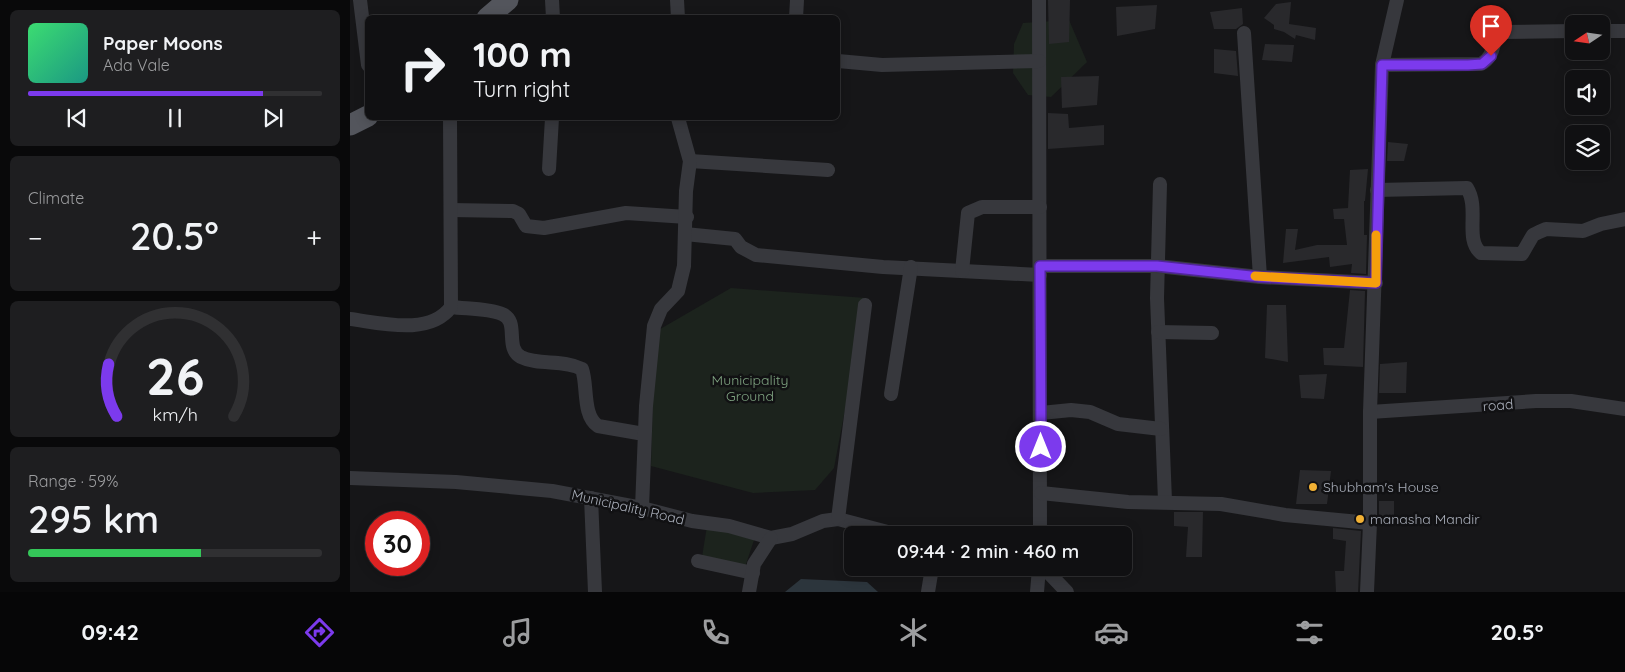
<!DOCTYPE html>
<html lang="en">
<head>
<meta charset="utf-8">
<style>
  body { margin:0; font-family:Quicksand,sans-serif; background:#1e1e20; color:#f1f3f6; height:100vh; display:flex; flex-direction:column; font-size:19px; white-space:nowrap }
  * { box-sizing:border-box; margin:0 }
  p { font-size:16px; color:#9c9d9f }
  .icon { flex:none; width:28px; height:28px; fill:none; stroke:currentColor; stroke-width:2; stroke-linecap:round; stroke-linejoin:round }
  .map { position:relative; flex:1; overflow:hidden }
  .details { display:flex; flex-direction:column; gap:10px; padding:10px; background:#09090a; width:350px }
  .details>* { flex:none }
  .banner { position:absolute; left:15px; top:15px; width:475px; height:105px; border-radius:8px; box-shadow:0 2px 12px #0003,0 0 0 1px #303032; background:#101012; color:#f1f3f6; overflow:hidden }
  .needle { width:32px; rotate:257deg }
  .controls { position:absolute; left:1215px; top:15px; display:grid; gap:10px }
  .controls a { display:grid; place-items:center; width:45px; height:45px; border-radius:8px; background:#101012; box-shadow:0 2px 12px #0003,0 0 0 1px #303032; font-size:25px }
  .speed { position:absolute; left:15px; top:511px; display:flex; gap:10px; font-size:25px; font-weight:700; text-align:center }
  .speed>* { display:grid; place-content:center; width:65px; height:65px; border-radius:50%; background:#101012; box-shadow:0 2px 12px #0003,0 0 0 1px #303032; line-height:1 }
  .speed .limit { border:8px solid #d22; background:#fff; color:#111 }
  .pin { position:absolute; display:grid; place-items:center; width:42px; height:42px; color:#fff; margin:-51px -21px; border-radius:50% 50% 50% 0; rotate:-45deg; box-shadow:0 0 5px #0007 }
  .pin .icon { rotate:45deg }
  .me { position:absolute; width:55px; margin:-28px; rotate:0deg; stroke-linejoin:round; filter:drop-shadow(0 0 4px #0008) }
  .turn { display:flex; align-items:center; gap:18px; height:105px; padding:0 25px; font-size:22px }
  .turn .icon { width:65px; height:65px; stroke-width:2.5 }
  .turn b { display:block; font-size:35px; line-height:42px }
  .big { font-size:38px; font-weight:600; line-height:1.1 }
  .details .tile { flex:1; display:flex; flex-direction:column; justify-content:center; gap:8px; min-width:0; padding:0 18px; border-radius:8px; background:#1e1e20 }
  .details .dial { align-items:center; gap:0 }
  .dial svg { height:130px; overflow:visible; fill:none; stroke:#303032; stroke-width:7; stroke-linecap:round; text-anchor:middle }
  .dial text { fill:#f1f3f6; stroke:none }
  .song { display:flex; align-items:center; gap:15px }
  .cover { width:60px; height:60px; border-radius:8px; background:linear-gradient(135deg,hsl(140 70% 55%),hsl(170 70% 35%)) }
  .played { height:5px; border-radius:2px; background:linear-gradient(90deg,#7c3aed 80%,#303032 80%) }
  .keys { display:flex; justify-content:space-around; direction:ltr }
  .heat { display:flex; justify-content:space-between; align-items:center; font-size:28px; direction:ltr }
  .charge { height:8px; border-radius:4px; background:linear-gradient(90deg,#34c759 59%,#303032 0) }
  .trip { position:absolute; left:494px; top:526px; width:288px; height:50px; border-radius:8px; background:#101012; box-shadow:0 2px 12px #0003,0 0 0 1px #303032; font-weight:600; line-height:50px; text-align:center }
  .tab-bar { display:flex; height:80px; justify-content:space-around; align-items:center; background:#060607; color:#9c9d9f }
  .tab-bar .icon { width:35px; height:35px }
  .tab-bar .current { color:#7c3aed }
  .tab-bar b { font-size:22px; color:#f1f3f6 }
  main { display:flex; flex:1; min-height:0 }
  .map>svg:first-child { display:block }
  .green { fill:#1c231d }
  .water { fill:#2c353c }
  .building { fill:#29292c }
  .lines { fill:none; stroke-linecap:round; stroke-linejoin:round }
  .street { stroke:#37383d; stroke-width:14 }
  .primary { stroke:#53555c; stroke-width:21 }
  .route-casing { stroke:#51269a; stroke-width:12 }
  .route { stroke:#7c3aed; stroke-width:9 }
  .slow { stroke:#f59e0b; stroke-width:9 }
  .poi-dot { fill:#f2b134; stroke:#111113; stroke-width:2 }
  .labels { text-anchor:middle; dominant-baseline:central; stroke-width:5; stroke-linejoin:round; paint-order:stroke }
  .park-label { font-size:14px; fill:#7fa381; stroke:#111113 }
  .street-label { font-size:14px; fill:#a8adb8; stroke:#111113 }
  .poi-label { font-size:14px; fill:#a8adb8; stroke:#111113; text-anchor:start }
</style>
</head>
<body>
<main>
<section class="details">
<div class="tile">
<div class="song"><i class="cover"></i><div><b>Paper Moons</b><p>Ada Vale</p></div></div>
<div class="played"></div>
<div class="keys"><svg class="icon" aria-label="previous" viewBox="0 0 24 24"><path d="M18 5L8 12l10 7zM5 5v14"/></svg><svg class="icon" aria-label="pause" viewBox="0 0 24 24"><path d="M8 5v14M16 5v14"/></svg><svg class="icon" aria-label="next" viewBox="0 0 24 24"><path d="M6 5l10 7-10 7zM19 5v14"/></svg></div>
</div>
<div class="tile"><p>Climate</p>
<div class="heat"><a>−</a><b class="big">20.5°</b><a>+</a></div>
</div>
<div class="tile dial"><svg viewBox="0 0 100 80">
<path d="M14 69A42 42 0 1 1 86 69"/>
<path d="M14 69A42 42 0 0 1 9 37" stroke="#7c3aed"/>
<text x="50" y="56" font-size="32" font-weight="700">26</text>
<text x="50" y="72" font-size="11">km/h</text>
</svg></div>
<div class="tile"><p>Range · 59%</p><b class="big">295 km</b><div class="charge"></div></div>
</section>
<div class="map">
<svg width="1275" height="592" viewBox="0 0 1275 592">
  <rect width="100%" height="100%" fill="#161618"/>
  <g class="green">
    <path d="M 719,20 L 737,62 L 701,97 L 678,95 L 663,73 L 664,44 L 673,23 Z"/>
    <path d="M 381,288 L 516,298 L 484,468 L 465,490 L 403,493 L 301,466 L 305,332 Z"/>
    <path d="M 357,526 L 404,540 L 395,567 L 352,557 Z"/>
  </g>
  <path class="water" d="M 451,579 L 517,582 L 528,592 L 435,592 Z"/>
  <g class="building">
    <path d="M 698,0 L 720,0 L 719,42 L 699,44 Z"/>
    <path d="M 941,2 L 939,24 L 966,28 L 965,40 L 946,35 L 945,39 L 934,32 L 924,29 L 924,25 L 914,18 L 926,4 Z"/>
    <path d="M 807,5 L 805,29 L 767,36 L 766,7 Z"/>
    <path d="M 892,8 L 893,24 L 886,29 L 864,29 L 860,12 Z"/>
    <path d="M 915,44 L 944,45 L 942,62 L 912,60 Z"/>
    <path d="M 864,49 L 886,51 L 888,76 L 864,73 Z"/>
    <path d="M 749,76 L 747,105 L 712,108 L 711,77 Z"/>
    <path d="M 698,113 L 718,114 L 719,128 L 754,125 L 754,145 L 698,149 Z"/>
    <path d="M 1038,142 L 1058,144 L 1054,161 L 1037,161 Z"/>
    <path d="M 1018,169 L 1015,201 L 1014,201 L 1014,235 L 1017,235 L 1016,274 L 1001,273 L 1002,264 L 980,267 L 979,257 L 933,263 L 936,229 L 948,229 L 945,250 L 967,245 L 997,245 L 994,219 L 984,219 L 983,209 L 998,208 L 1000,170 Z"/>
    <path d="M 1000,290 L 1015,291 L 1013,367 L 974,365 L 973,348 L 994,348 Z"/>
    <path d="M 917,305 L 936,305 L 938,362 L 915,358 Z"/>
    <path d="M 1057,362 L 1056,393 L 1029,393 L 1030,364 Z"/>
    <path d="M 977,374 L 974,399 L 951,398 L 949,375 Z"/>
    <path d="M 950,470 L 981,471 L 977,504 L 946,504 Z"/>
    <path d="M 1029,501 L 1044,501 L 1044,521 L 1029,522 Z"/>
    <path d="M 824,512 L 853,512 L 852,557 L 836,557 L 838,527 L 824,526 Z"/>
    <path d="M 983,528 L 1011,531 L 1008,592 L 986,592 L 985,571 L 994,571 L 996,541 L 983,539 Z"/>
  </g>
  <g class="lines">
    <g class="street">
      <path d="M 10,0 L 18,65"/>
      <path d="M 202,0 L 203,18"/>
      <path d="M 327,0 L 328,18"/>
      <path d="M 689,0 L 690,535"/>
      <path d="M 446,18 L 447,0"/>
      <path d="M 1251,31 L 1275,31"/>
      <path d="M 894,33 L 910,277"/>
      <path d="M 488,61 L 532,65 L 689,61"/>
      <path d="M 1032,65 L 1131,64 C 1147,55 1140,41 1151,32 L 1224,31"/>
      <path d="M 340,161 L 478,170"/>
      <path d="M 199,169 L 202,118"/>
      <path d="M 810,184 L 807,298 L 815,501"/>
      <path d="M 1027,190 L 1117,188 C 1130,209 1114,239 1131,253 L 1172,254 L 1183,235 L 1189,232 L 1196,229 L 1233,231 L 1251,224 L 1275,219"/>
      <path d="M 101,210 L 163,211 L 169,214 L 176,226 L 194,228 L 276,213 L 337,217"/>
      <path d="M 335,234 L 385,239 L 391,247 L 406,255 L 533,267 L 690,275"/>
      <path d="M 691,266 L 807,266 L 910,277 L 1026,283"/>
      <path d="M 612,271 L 618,213 L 632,207 L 690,207"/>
      <path d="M 101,307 C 117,309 138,308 152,314 C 170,321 154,348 171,357 C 189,366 213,359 232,369 C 238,386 232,415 248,426 L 294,434"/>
      <path d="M 0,319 C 31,323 80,336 101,307 L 100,118"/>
      <path d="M 808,332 L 862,333"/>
      <path d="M 541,394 L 561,267"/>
      <path d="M 1020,412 L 1186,401 L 1221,401 L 1275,409"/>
      <path d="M 691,413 L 721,410 L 740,412 L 768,424 L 811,429"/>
      <path d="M 0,478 L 106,482 L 202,491 L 292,508 L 342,521 L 379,526 L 421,538 L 442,534 L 473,521 L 488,519 L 549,535"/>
      <path d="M 691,493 L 778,502 L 871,504 L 935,515 L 1020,523"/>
      <path d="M 241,498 L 245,592"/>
      <path d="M 292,508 L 296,406 L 304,326 L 311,309 L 328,291 L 334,266 L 336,191 L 340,161 L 328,118"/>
      <path d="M 488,519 L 515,305"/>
      <path d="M 348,561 L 403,573"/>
      <path d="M 694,568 L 717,592"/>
      <path d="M 399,592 L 404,564 L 421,538"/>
      <path d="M 578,592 L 582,568"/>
      <path d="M 687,592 L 689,568"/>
      <path d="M 1017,592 L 1020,523 L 1020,412 L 1032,65 L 1047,0"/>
    </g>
    <g class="primary">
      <path d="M 137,18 L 158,0"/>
      <path d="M 0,125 L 18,116"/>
    </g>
  </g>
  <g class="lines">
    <defs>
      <path id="route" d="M 691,447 L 690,266 L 807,266 L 910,277 L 1026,283 L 1032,65 L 1118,65 L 1132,64 L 1141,56"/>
    </defs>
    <use href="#route" class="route-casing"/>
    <use href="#route" class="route"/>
    <path class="slow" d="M 905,276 L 1026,283 L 1026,235"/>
  </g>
  <g class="poi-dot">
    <circle cx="963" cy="487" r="5"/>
    <circle cx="1010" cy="519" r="5"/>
  </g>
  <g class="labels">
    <g class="park-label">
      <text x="400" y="380">Municipality<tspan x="400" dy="16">Ground</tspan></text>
    </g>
    <g class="street-label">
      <text transform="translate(1148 405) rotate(-5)">road</text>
      <text transform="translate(278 507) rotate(13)">Municipality Road</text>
    </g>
    <g class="poi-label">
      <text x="973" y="487">Shubham's House</text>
      <text x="1020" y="519">manasha Mandir</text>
    </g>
  </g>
</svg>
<div class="controls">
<a><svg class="needle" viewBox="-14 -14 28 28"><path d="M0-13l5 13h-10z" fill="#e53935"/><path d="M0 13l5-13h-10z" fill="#9c9d9f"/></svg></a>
<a><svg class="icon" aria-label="sound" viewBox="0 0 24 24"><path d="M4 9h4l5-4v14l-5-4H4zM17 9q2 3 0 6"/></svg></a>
<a><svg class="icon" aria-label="layers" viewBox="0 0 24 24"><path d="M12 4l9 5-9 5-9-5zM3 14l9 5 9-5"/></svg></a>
</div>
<div class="speed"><div class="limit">30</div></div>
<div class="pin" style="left:1141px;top:56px;background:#d93025"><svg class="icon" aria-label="arrive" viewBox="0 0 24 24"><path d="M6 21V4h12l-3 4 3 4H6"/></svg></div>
<svg class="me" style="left:691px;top:447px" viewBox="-20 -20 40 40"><circle r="17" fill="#7c3aed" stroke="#fff" stroke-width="3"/><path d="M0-11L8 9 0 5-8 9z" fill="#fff"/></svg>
<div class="trip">09:44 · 2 min · 460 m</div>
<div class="banner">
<div class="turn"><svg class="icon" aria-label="right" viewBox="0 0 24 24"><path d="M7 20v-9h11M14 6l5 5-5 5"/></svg><div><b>100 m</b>Turn right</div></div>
</div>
</div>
</main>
<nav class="tab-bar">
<b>09:42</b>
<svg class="icon current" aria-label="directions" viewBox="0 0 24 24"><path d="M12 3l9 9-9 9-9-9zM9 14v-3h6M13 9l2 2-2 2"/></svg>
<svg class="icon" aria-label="music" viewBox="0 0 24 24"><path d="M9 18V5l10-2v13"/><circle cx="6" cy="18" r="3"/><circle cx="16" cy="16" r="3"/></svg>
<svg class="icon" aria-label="phone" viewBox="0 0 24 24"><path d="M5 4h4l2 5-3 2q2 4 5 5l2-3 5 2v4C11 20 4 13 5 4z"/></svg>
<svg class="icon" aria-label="climate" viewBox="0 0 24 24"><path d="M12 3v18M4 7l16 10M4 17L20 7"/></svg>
<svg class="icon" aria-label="car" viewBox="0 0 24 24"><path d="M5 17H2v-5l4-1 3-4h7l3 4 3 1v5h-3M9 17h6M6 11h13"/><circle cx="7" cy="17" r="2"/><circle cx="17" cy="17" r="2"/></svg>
<svg class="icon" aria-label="filters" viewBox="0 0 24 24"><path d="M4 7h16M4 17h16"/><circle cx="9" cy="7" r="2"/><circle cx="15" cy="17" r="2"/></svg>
<b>20.5°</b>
</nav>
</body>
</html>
